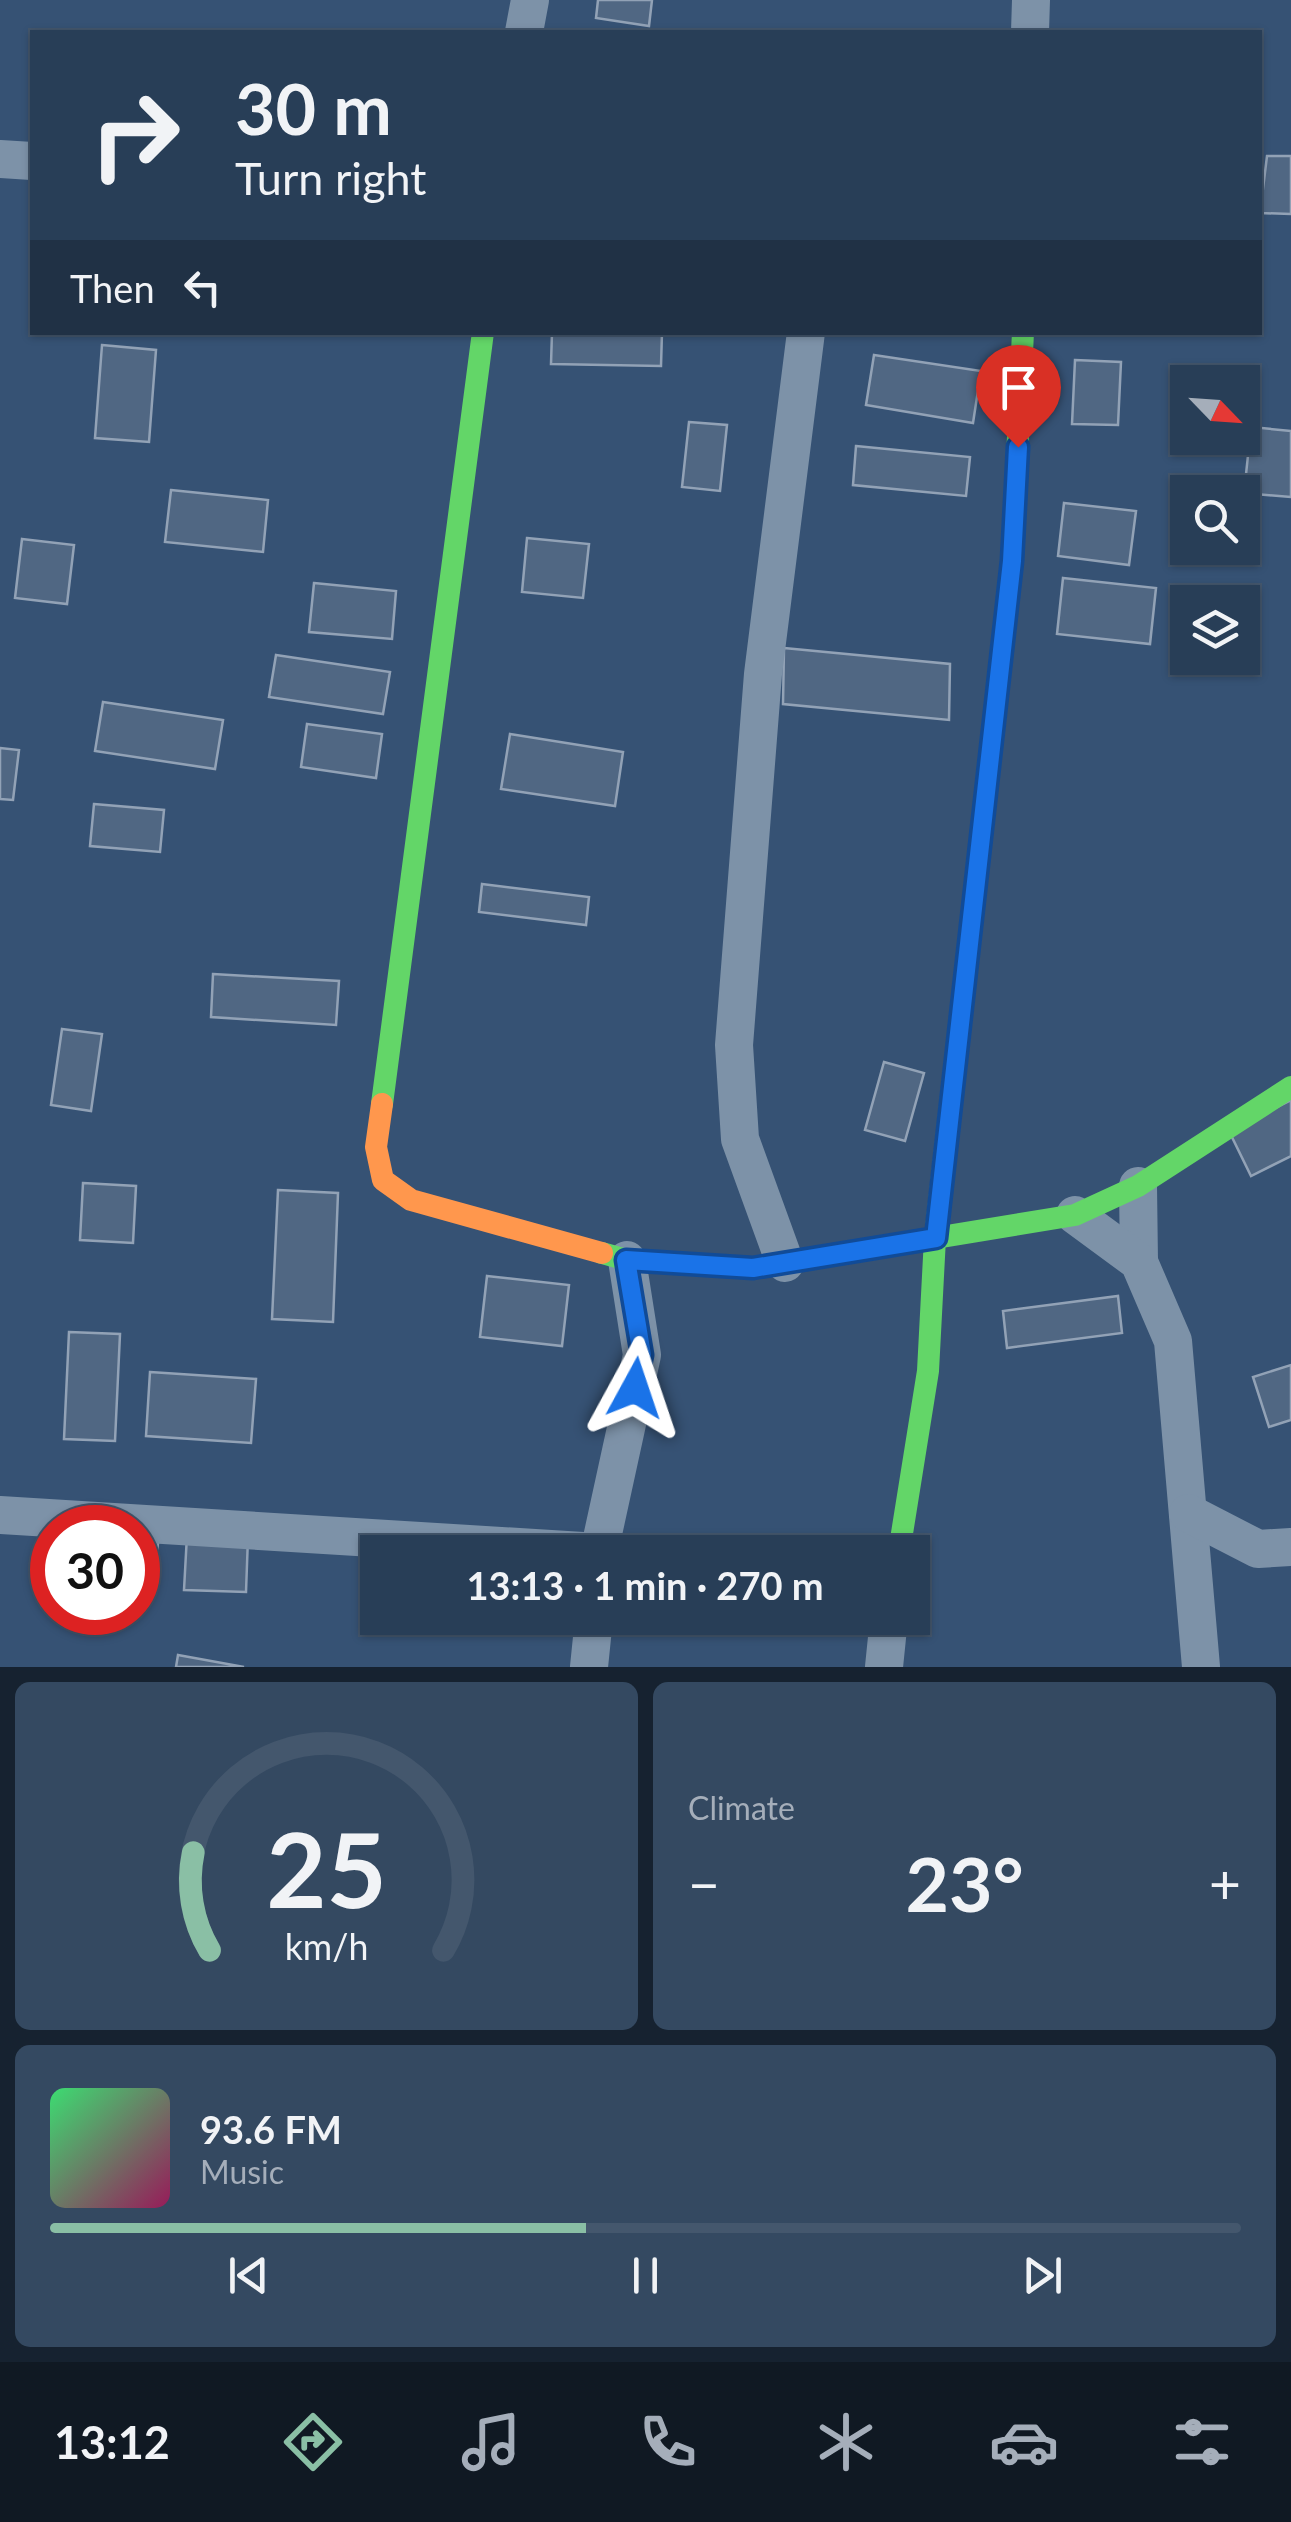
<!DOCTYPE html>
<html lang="en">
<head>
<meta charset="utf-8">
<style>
  body { margin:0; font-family:Lato,sans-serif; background:#344961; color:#f1f3f6; height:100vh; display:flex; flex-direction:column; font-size:38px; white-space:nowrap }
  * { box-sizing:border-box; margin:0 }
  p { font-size:32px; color:#a5aeba }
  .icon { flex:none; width:55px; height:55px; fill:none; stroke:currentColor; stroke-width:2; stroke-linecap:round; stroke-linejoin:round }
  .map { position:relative; height:1667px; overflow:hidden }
  .side { display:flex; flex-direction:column; gap:15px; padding:15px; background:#162230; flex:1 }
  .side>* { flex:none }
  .hud { position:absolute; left:30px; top:30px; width:1232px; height:305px; border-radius:0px; box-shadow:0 2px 8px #0004,0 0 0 2px #44576d; background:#283e57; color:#f1f3f6; overflow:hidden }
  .needle { width:65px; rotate:115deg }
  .tools { position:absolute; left:1170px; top:365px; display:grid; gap:20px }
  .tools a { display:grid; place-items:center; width:90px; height:90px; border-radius:0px; background:#283e57; box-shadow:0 2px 8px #0004,0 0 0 2px #44576d; font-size:50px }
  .speed { position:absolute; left:30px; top:1505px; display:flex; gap:20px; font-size:50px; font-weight:700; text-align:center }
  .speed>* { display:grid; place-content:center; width:130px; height:130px; border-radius:50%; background:#283e57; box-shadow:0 2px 8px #0004,0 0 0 2px #44576d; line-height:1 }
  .speed .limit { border:15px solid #d22; background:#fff; color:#111 }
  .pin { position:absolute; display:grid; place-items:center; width:85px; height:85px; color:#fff; margin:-102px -42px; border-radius:50% 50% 50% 0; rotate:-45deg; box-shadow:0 0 10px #0007 }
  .pin .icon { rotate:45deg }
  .me { position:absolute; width:110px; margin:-55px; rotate:5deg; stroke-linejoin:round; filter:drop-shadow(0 0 8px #0008) }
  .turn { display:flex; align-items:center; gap:35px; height:210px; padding:0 40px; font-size:45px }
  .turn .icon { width:130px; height:130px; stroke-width:2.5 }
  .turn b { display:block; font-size:70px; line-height:85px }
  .then { display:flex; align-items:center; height:95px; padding:0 40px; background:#0003; gap:20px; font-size:38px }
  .big { font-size:75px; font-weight:700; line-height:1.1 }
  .side .card { flex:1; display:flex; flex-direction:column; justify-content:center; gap:15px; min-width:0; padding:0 35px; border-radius:15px; background:#344961 }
  .side .dial { align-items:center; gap:0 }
  .dial svg { height:260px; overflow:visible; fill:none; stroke:#44576d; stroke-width:7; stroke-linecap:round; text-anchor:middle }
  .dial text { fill:#f1f3f6; stroke:none }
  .song { display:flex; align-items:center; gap:30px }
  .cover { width:120px; height:120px; border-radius:15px; background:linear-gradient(135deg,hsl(140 70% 55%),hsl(330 70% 35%)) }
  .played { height:10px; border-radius:5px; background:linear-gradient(90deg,#8abfa5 45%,#44576d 45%) }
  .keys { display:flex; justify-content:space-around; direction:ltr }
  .heat { display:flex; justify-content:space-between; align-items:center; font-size:55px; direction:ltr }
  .side .tiles { flex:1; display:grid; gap:15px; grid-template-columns:1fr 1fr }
  .card:last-child { grid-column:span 2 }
  .trip { position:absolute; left:360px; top:1535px; width:570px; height:100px; border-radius:0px; background:#283e57; box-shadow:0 2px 8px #0004,0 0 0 2px #44576d; font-weight:700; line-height:100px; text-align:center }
  .menu { display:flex; height:160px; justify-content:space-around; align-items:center; background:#101923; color:#a5aeba }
  .menu .icon { width:70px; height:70px }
  .menu .on { color:#8abfa5 }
  .menu b { font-size:45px; color:#f1f3f6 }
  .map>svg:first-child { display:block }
  .building { fill:#506783; stroke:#92a2b6; stroke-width:2.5 }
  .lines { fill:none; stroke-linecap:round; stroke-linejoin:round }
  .street { stroke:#7d92a8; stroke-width:38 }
  .fast { stroke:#63d668; stroke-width:22 }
  .slow { stroke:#ff974d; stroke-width:22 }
  .route-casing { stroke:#114b97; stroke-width:25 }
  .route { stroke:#1a73e8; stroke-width:18 }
</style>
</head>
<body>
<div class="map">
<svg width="1291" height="1667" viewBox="0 0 1291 1667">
  <rect width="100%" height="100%" fill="#365274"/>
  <g class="building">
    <path d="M 598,0 L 652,0 L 649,26 L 596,18 Z"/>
    <path d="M 1267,156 L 1291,156 L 1291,214 L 1260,213 Z"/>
    <path d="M 552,332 L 662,332 L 661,366 L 551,364 Z"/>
    <path d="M 102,345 L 156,350 L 149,442 L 95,438 Z"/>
    <path d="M 874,355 L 981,371 L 973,423 L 866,405 Z"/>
    <path d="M 1075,360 L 1121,362 L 1118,425 L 1072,424 Z"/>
    <path d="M 689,422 L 727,425 L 720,491 L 682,487 Z"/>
    <path d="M 1251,427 L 1291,431 L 1291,497 L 1244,493 Z"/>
    <path d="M 856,446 L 970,457 L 966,496 L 853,485 Z"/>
    <path d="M 171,490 L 268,500 L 263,552 L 165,542 Z"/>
    <path d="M 1064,503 L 1136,511 L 1129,565 L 1058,556 Z"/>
    <path d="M 527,538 L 589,544 L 583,598 L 522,592 Z"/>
    <path d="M 22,539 L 74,545 L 67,604 L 15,598 Z"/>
    <path d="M 1063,578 L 1156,588 L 1150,644 L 1057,634 Z"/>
    <path d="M 314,583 L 396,591 L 392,639 L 309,632 Z"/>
    <path d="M 784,648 L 950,664 L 949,720 L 783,704 Z"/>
    <path d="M 276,655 L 390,672 L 383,714 L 269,697 Z"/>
    <path d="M 103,702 L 223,720 L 215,769 L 95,751 Z"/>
    <path d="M 307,724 L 382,734 L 376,778 L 301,767 Z"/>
    <path d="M 510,734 L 623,752 L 615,806 L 501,789 Z"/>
    <path d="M 0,748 L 19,750 L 13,800 L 0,799 Z"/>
    <path d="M 94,804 L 164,810 L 160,852 L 90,846 Z"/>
    <path d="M 482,884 L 589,897 L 586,925 L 479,912 Z"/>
    <path d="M 213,974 L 339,981 L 336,1025 L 211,1017 Z"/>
    <path d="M 62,1029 L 102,1034 L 91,1111 L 51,1105 Z"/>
    <path d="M 884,1062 L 924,1073 L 905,1141 L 865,1130 Z"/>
    <path d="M 1291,1100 L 1291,1156 L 1251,1176 L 1229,1131 Z"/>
    <path d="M 83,1183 L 136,1186 L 133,1243 L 80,1240 Z"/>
    <path d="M 278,1190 L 338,1193 L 333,1322 L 272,1319 Z"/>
    <path d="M 487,1276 L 569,1285 L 562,1346 L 480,1337 Z"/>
    <path d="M 1118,1296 L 1122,1333 L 1007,1348 L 1003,1311 Z"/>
    <path d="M 69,1332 L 120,1334 L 115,1441 L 64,1439 Z"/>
    <path d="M 1291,1365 L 1291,1420 L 1269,1427 L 1253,1377 Z"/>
    <path d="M 150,1372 L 256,1379 L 251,1443 L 146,1436 Z"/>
    <path d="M 138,1530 L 159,1532 L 155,1575 L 138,1573 Z"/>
    <path d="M 187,1535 L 248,1537 L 246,1592 L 184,1590 Z"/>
    <path d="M 178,1655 L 244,1667 L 176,1667 Z"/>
  </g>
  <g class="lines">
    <g class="street">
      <path d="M 524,32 L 530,0"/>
      <path d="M 1030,32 L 1031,0"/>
      <path d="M 0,159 L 32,161"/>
      <path d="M 1138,1186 L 1139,1262"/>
      <path d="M 1075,1215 L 1139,1262 L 1173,1341 L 1201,1667"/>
      <path d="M 785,1263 L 740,1139 L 734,1045 L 763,674 L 806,332"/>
      <path d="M 1188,1513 L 1258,1549 L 1291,1547"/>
      <path d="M 0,1515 L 599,1552"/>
      <path d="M 599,1552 L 642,1355 L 627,1260"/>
      <path d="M 589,1667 L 594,1618"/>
      <path d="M 884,1667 L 889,1618"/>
    </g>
    <g class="fast">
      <path d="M 382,1104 L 483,332"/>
      <path d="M 602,1253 L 627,1260 L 753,1268 L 1075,1215 L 1138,1186 L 1291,1087"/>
      <path d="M 899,1552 L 928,1371 L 935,1238 L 1012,561 L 1023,332"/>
    </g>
    <path class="slow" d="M 382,1104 L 376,1147 L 383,1180 L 411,1200 L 602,1253"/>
  </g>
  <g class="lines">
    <defs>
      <path id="route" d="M 635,1388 L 642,1355 L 626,1260 L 753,1268 L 936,1238 L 1012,561 L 1018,447"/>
    </defs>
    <use href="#route" class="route-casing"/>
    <use href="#route" class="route"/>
  </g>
</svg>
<div class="tools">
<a><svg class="needle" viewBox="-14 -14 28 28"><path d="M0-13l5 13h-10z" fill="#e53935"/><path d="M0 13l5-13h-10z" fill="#a5aeba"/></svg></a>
<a><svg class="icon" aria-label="search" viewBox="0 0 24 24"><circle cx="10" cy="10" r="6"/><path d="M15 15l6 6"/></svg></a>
<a><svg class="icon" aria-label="layers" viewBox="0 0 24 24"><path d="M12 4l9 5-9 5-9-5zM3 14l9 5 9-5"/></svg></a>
</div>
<div class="speed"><div class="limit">30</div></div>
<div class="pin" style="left:1018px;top:447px;background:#d93025"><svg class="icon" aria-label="arrive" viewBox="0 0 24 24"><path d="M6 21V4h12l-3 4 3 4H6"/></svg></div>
<svg class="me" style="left:635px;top:1388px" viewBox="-20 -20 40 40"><path d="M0-17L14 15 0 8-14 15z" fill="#1a73e8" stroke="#fff" stroke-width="4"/></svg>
<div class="trip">13:13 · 1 min · 270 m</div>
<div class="hud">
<div class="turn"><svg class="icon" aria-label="right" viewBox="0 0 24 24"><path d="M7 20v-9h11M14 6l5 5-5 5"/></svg><div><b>30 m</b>Turn right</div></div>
<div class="then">Then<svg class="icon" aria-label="left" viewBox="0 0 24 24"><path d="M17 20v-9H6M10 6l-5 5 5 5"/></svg></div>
</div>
</div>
<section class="side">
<div class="tiles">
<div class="card dial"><svg viewBox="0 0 100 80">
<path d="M14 69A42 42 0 1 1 86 69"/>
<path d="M14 69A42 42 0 0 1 9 39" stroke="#8abfa5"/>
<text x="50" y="56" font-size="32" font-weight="700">25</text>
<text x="50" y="72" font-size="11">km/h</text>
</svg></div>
<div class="card"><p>Climate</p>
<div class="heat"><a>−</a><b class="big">23°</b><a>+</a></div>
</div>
<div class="card">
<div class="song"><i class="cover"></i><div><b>93.6 FM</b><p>Music</p></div></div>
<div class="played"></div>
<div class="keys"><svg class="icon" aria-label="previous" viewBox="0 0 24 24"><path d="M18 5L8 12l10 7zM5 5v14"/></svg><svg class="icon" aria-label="pause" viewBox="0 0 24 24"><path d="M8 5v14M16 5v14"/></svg><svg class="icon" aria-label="next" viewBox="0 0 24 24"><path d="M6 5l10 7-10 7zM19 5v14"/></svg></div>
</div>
</div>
</section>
<nav class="menu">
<b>13:12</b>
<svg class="icon on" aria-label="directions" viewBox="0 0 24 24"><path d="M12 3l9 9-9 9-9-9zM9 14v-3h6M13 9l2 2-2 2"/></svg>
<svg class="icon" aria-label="music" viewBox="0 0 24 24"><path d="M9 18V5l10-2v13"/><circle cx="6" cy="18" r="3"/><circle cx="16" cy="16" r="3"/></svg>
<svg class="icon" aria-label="phone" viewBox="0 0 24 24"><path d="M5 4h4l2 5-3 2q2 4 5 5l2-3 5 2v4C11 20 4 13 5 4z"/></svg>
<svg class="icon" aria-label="climate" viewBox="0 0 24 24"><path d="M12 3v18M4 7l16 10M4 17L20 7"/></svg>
<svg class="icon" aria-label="car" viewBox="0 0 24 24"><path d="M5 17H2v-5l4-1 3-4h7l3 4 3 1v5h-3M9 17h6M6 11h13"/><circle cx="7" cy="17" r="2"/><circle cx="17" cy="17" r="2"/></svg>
<svg class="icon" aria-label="filters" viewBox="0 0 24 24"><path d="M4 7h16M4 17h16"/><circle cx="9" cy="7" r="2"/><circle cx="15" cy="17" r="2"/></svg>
</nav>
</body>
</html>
